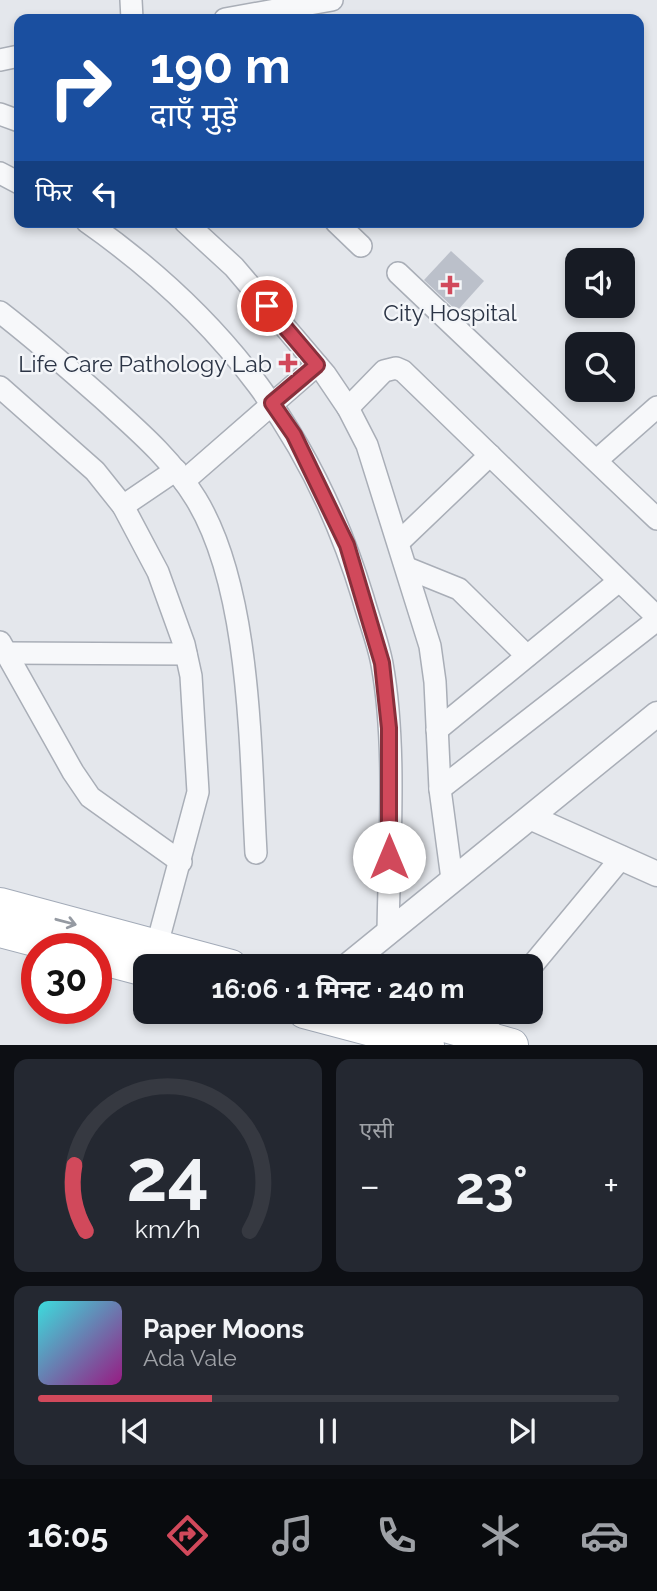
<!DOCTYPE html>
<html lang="hi">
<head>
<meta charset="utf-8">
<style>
  body { margin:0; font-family:Raleway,"Noto Sans Devanagari",sans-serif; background:#242831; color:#f1f3f6; height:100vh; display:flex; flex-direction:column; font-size:26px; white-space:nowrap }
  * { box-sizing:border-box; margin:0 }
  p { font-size:23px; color:#9ea1a6 }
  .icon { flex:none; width:38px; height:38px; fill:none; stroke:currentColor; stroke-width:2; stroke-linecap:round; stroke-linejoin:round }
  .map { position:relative; height:1045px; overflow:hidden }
  .drawer { display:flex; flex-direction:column; gap:14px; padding:14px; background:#0d0f14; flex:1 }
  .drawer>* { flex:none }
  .guide { position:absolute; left:14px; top:14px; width:630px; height:214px; border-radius:14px; box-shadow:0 4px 10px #0003; background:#1a4fa0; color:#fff; overflow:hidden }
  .tools { position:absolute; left:565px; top:248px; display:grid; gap:14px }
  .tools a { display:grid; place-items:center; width:70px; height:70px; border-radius:14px; background:#171b24; box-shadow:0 4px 10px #0003; font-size:35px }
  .speed { position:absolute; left:21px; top:933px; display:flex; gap:14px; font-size:35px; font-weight:700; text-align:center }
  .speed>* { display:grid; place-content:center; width:91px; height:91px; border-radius:50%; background:#171b24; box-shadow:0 4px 10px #0003; line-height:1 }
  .speed .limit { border:10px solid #d22; background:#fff; color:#111 }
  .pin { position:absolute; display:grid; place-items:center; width:60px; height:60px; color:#fff; margin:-30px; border:4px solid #fff; border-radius:50%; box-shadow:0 2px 7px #0007 }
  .me { position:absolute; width:77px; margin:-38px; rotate:0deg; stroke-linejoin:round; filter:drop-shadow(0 0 5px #0008) }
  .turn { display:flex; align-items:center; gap:24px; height:147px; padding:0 21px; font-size:32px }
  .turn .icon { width:91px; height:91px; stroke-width:2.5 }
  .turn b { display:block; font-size:49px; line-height:60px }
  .then { display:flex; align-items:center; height:66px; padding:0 21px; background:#0003; gap:14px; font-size:26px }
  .big { font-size:52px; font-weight:700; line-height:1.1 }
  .drawer .card { flex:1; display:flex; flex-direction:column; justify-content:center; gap:10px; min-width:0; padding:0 24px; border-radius:14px; background:#242831 }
  .drawer .dial { align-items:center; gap:0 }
  .dial svg { height:182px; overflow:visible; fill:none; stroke:#363941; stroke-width:7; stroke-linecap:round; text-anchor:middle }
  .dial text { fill:#f1f3f6; stroke:none }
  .song { display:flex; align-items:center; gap:21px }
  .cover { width:84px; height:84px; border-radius:10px; background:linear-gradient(135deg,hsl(180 70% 55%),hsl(310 70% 35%)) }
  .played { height:7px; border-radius:4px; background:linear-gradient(90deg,#d1495b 30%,#363941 30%) }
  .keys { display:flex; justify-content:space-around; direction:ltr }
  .heat { display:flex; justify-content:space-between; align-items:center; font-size:38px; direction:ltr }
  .drawer .tiles { flex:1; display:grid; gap:14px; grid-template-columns:1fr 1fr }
  .card:last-child { grid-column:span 2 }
  .trip { position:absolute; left:133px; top:954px; width:410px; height:70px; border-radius:14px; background:#171b24; box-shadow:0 4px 10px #0003; font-weight:700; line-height:70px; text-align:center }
  .menu { display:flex; height:112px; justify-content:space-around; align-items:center; background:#090b0e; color:#9ea1a6 }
  .menu .icon { width:49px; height:49px }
  .menu .on { color:#d1495b }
  .menu b { font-size:32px; color:#f1f3f6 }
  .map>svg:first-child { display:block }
  .building { fill:#bbc0ca }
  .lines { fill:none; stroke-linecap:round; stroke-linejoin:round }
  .minor-casing { stroke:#a9aeb7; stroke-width:24 }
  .tertiary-casing { stroke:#a9aeb7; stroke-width:27 }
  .primary-casing { stroke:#a3abb8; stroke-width:34 }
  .minor { stroke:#f7f8fa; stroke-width:21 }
  .tertiary { stroke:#f7f8fa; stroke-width:24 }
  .primary { stroke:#fff; stroke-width:32 }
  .oneway { stroke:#959aa2 }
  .route-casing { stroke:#882f3b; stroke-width:18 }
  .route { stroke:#d1495b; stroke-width:12 }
  .poi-dot { fill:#d1495b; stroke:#f4f6f9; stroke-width:2.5 }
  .labels { text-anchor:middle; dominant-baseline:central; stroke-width:5; stroke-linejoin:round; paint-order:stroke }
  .poi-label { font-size:23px; fill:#2b3445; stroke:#f4f6f9 }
</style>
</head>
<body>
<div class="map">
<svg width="657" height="1045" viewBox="0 0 657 1045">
  <rect width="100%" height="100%" fill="#e4e7ec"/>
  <path class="building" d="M 451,251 L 484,281 L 457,311 L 424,280 Z"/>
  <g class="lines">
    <defs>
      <g id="minor">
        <path d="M 131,0 L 132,19"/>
        <path d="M 225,19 L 332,0"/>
        <path d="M 0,60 L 19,56"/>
        <path d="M 0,114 L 19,121"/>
        <path d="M 0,173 L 19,183"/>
        <path d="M 87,222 C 225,319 314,436 363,598 C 369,620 378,642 382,664 C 397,746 389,850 388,934"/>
        <path d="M 185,222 L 234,267 L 325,374 L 348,408 L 367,445 L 430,646 L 435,682 L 440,789 L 452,879"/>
        <path d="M 336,222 L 361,246"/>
        <path d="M 398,273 L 657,519"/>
        <path d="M 0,312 C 35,339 68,368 102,398 C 136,429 171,458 196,499 C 251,589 250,748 256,853"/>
        <path d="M 0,387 L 95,471 L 123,506 L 158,572 L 184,644 L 191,676 L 198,792 L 154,956"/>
        <path d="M 348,408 L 384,371 L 396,368 L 403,371 L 657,617"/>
        <path d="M 597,460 L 657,407"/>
        <path d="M 184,481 L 317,365"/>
        <path d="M 123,506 L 176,470"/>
        <path d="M 399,542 L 490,455"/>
        <path d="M 407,568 L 459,589 L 527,656"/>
        <path d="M 0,642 L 73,772 L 90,797 L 181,862"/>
        <path d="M 6,653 L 186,654"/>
        <path d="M 437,730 L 619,581"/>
        <path d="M 440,789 L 657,620"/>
        <path d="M 530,968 L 622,857"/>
        <path d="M 472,1044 L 495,1012"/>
      </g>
      <g id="tertiary">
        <path d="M 532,818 L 657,874"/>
        <path d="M 347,966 L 657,714"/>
      </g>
      <g id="primary">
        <path d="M 0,904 L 231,966"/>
        <path d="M 0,931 L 65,948"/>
        <path d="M 96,957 L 145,970"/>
        <path d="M 304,1012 L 428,1045"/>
        <path d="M 396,1012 L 512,1045"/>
      </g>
    </defs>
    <use href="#minor" class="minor-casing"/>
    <use href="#tertiary" class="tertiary-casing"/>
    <use href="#primary" class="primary-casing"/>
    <use href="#minor" class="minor"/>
    <use href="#tertiary" class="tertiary"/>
    <use href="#primary" class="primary"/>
  </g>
  <defs><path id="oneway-shaft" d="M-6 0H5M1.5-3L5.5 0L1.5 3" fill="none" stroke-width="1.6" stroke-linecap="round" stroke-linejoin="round" transform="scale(1.75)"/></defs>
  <use class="oneway" href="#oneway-shaft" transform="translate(66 922) rotate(15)"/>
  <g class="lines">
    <defs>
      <path id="route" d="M 267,306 L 317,365 L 272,403 L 294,435 L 347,545 L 382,663 L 389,728 L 389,857"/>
    </defs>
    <use href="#route" class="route-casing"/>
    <use href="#route" class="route"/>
  </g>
  <g class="poi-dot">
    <path d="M446.5 274.5h7v7h7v7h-7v7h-7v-7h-7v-7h7z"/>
    <path d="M284.5 352.5h7v7h7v7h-7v7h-7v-7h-7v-7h7z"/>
  </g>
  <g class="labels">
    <g class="poi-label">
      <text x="450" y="312">City Hospital</text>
      <text x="272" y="363" text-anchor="end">Life Care Pathology Lab</text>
    </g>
  </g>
</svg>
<div class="tools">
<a><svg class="icon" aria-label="sound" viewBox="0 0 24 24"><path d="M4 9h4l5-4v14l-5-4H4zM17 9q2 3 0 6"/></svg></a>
<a><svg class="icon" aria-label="search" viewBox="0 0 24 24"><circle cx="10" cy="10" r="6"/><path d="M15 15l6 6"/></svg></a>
</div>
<div class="speed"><div class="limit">30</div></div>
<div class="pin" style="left:267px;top:306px;background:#d93025"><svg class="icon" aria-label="arrive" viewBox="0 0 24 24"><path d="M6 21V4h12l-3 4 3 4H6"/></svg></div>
<svg class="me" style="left:389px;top:857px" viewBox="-20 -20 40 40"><circle r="19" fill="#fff"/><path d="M0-13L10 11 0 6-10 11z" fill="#d1495b"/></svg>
<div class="trip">16:06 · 1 मिनट · 240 m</div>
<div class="guide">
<div class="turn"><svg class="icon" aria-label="right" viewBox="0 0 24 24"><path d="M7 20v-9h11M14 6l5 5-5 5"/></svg><div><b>190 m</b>दाएँ मुड़ें</div></div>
<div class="then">फिर<svg class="icon" aria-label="left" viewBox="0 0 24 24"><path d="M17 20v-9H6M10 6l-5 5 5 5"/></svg></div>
</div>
</div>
<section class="drawer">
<div class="tiles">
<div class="card dial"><svg viewBox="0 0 100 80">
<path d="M14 69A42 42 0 1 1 86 69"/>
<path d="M14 69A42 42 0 0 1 9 40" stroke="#d1495b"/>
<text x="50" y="56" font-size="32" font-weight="700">24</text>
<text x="50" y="72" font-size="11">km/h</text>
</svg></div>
<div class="card"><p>एसी</p>
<div class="heat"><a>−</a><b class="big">23°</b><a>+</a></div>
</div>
<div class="card">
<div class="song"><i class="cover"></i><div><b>Paper Moons</b><p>Ada Vale</p></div></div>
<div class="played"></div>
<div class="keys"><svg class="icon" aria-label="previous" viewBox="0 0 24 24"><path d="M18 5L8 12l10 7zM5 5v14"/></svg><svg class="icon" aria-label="pause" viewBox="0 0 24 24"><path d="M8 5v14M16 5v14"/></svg><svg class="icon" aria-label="next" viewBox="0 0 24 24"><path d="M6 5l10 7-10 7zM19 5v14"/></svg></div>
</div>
</div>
</section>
<nav class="menu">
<b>16:05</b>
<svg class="icon on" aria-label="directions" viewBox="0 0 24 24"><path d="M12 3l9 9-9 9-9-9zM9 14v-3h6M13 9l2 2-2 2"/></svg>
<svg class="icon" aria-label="music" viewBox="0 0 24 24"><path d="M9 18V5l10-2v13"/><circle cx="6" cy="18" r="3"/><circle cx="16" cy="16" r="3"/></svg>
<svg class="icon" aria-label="phone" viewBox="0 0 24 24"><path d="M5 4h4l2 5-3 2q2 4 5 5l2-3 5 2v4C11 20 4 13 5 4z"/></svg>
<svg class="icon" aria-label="climate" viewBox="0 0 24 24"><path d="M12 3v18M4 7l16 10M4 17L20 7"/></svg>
<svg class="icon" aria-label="car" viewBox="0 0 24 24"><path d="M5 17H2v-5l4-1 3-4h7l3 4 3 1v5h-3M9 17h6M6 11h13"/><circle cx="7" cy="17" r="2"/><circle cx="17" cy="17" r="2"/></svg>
</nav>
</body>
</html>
